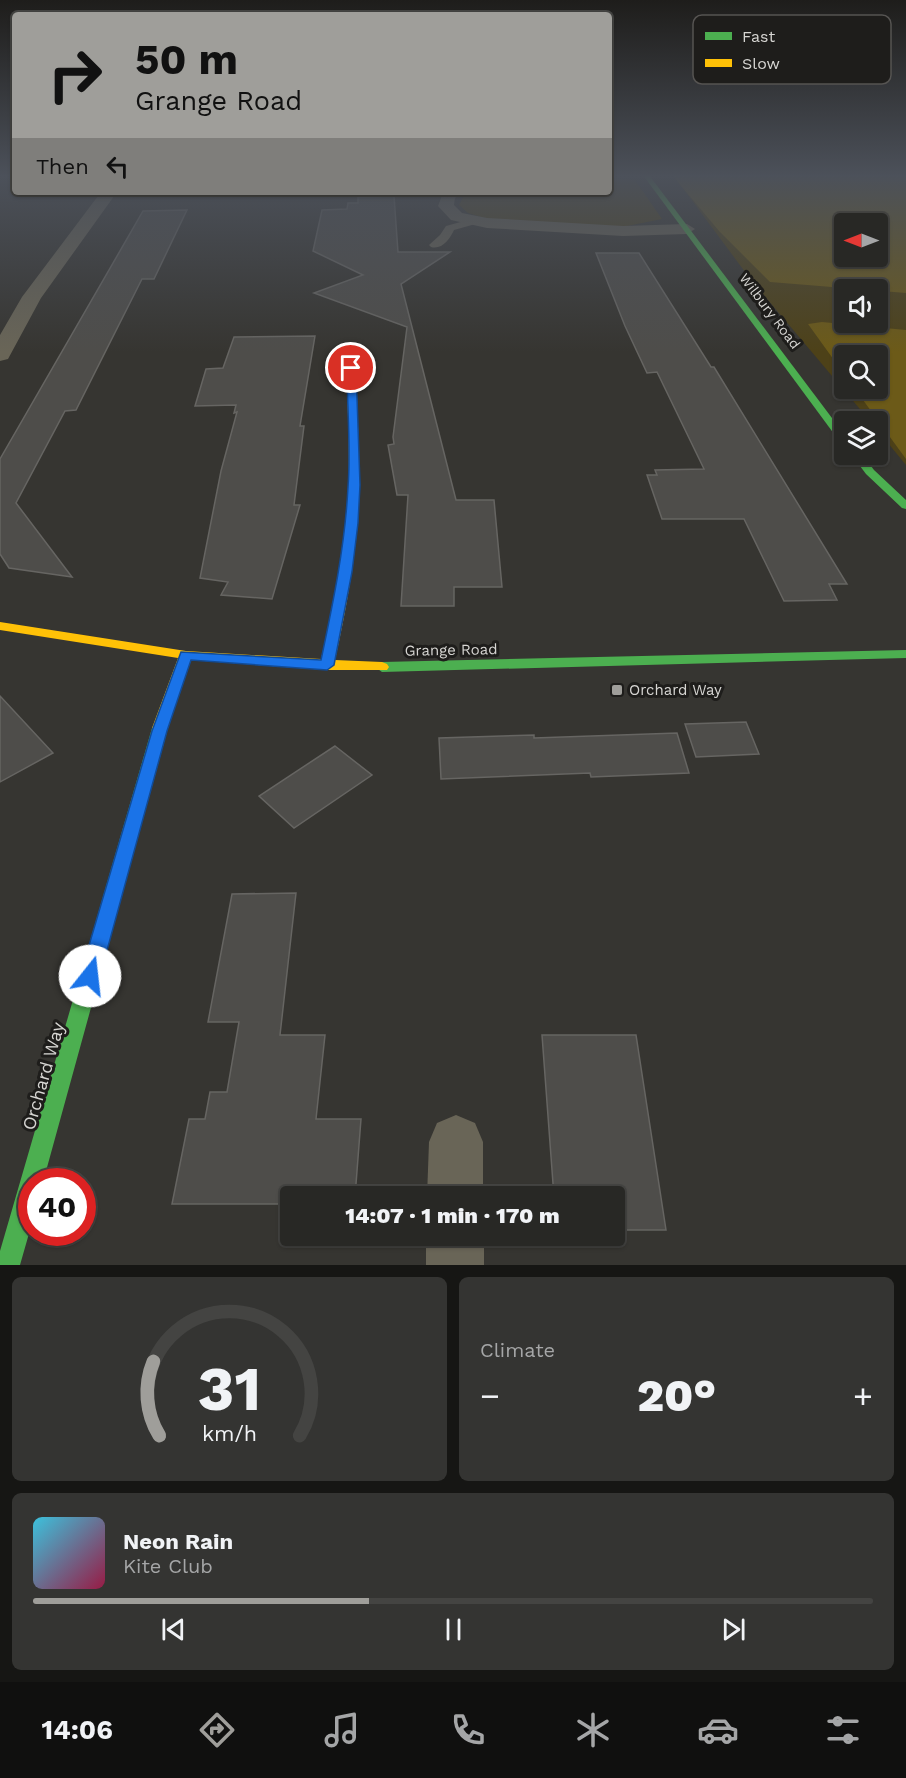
<!DOCTYPE html>
<html lang="en">
<head>
<meta charset="utf-8">
<style>
  body { margin:0; font-family:"Work Sans",sans-serif; background:#343432; color:#f1f3f6; height:100vh; display:flex; flex-direction:column; font-size:22px; white-space:nowrap }
  * { box-sizing:border-box; margin:0 }
  p { font-size:20px; color:#a5a6a7 }
  .icon { flex:none; width:33px; height:33px; fill:none; stroke:currentColor; stroke-width:2; stroke-linecap:round; stroke-linejoin:round }
  .map { position:relative; height:1265px; overflow:hidden }
  .panel { display:flex; flex-direction:column; gap:12px; padding:12px; background:#161614; flex:1 }
  .panel>* { flex:none }
  .hud { position:absolute; left:12px; top:12px; width:600px; height:183px; border-radius:6px; box-shadow:0 2px 4px #0004,0 0 0 2px #444442; background:#9f9e9a; color:#111; overflow:hidden }
  .needle { width:39px; rotate:270deg }
  .tools { position:absolute; left:834px; top:213px; display:grid; gap:12px }
  .tools a { display:grid; place-items:center; width:54px; height:54px; border-radius:6px; background:#282825; box-shadow:0 2px 4px #0004,0 0 0 2px #444442; font-size:30px }
  .speed { position:absolute; left:18px; top:1168px; display:flex; gap:12px; font-size:30px; font-weight:700; text-align:center }
  .speed>* { display:grid; place-content:center; width:78px; height:78px; border-radius:50%; background:#282825; box-shadow:0 2px 4px #0004,0 0 0 2px #444442; line-height:1 }
  .speed .limit { border:9px solid #d22; background:#fff; color:#111 }
  .pin { position:absolute; display:grid; place-items:center; width:51px; height:51px; color:#fff; margin:-26px; border:3px solid #fff; border-radius:50%; box-shadow:0 2px 6px #0007 }
  .me { position:absolute; width:66px; margin:-33px; rotate:16deg; stroke-linejoin:round; filter:drop-shadow(0 0 4px #0008) }
  .turn { display:flex; align-items:center; gap:21px; height:126px; padding:0 24px; font-size:27px }
  .turn .icon { width:78px; height:78px; stroke-width:2.5 }
  .turn b { display:block; font-size:42px; line-height:51px }
  .then { display:flex; align-items:center; height:57px; padding:0 24px; background:#0003; gap:12px; font-size:22px }
  .big { font-size:45px; font-weight:800; line-height:1.1 }
  .panel .widget { flex:1; display:flex; flex-direction:column; justify-content:center; gap:9px; min-width:0; padding:0 21px; border-radius:9px; background:#343432 }
  .panel .dial { align-items:center; gap:0 }
  .dial svg { height:156px; overflow:visible; fill:none; stroke:#444442; stroke-width:7; stroke-linecap:round; text-anchor:middle }
  .dial text { fill:#f1f3f6; stroke:none }
  .song { display:flex; align-items:center; gap:18px }
  .cover { width:72px; height:72px; border-radius:9px; background:linear-gradient(135deg,hsl(190 70% 55%),hsl(340 70% 35%)) }
  .played { height:6px; border-radius:3px; background:linear-gradient(90deg,#9f9e9a 40%,#444442 40%) }
  .keys { display:flex; justify-content:space-around; direction:ltr }
  .heat { display:flex; justify-content:space-between; align-items:center; font-size:33px; direction:ltr }
  .panel .tiles { flex:1; display:grid; gap:12px; grid-template-columns:1fr 1fr }
  .widget:last-child { grid-column:span 2 }
  .trip { position:absolute; left:280px; top:1186px; width:345px; height:60px; border-radius:6px; background:#282825; box-shadow:0 2px 4px #0004,0 0 0 2px #444442; font-weight:800; line-height:60px; text-align:center }
  .dock { display:flex; height:96px; justify-content:space-around; align-items:center; background:#10100f; color:#a5a6a7 }
  .dock .icon { width:42px; height:42px }
  .dock .current { color:#9f9e9a }
  .dock b { font-size:27px; color:#f1f3f6 }
  .map>svg:first-child { display:block }
  .green { fill:#4d4118; fill-rule:evenodd }
  .forest { fill:#6c5a18; fill-rule:evenodd }
  .building { fill:#4e4d4a; stroke:#666562; stroke-width:1.5 }
  .lines { fill:none; stroke-linecap:round; stroke-linejoin:round }
  .lane { fill:#696557; fill-rule:evenodd }
  .street { fill:#696557; fill-rule:evenodd }
  .fast { fill:#4caf50; fill-rule:evenodd }
  .slow { fill:#ffc107; fill-rule:evenodd }
  .route { fill:#1a73e8; stroke:#114b97; stroke-width:1.5 }
  .poi-dot { fill:#9f9e9a; stroke:#1e1d1b; stroke-width:2 }
  .labels { text-anchor:middle; dominant-baseline:central; stroke-width:6; stroke-linejoin:round; paint-order:stroke }
  .far-street-label { font-size:14px; fill:#d7d6d3; stroke:#1e1d1b }
  .street-label { font-size:15px; fill:#d7d6d3; stroke:#1e1d1b }
  .poi-label { font-size:15px; fill:#d7d6d3; stroke:#1e1d1b; text-anchor:start }
  .near-street-label { font-size:18px; fill:#d7d6d3; stroke:#1e1d1b }
  .key { fill:#1e1d1b; stroke:#565452; stroke-width:1.5 }
  .key-label { font-size:16px; fill:#d7d6d3 }
</style>
</head>
<body>
<div class="map">
<svg width="906" height="1265" viewBox="0 0 906 1265">
  <rect width="100%" height="100%" fill="#363531"/>
  <g class="green">
    <path d="M 673,175 L 906,175 L 906,465 L 878,431 L 878,422 L 870,421 L 751,280 ZM 844,224 L 878,224 L 878,256 L 844,256 ZM 844,290 L 878,290 L 878,322 L 844,322 ZM 844,356 L 878,356 L 878,388 L 844,388 Z"/>
    <path d="M 609,178 L 635,180 L 662,219 L 622,227 L 488,219 L 468,213 L 459,205 L 465,194 L 474,192 L 609,192 Z"/>
  </g>
  <g class="forest">
    <path d="M 672,175 L 906,175 L 906,293 L 770,282 L 719,231 ZM 844,224 L 878,224 L 878,256 L 844,256 Z"/>
    <path d="M 822,322 L 906,330 L 906,459 L 855,389 L 878,388 L 878,356 L 844,356 L 844,374 L 808,324 Z"/>
  </g>
  <g class="building">
    <path d="M 394,196 L 398,252 L 450,252 L 401,284 L 456,500 L 494,500 L 502,587 L 454,587 L 454,606 L 401,606 L 408,495 L 397,495 L 388,445 L 394,444 L 393,437 L 407,327 L 314,293 L 363,275 L 313,251 L 322,210 L 347,209 L 348,203 L 358,203 L 358,197 Z"/>
    <path d="M 187,210 L 154,279 L 142,279 L 76,410 L 65,411 L 16,503 L 72,577 L 9,568 L 0,554 L 0,459 L 143,211 Z"/>
    <path d="M 596,253 L 639,253 L 711,367 L 714,367 L 847,584 L 829,584 L 837,600 L 784,601 L 744,519 L 662,519 L 647,475 L 657,475 L 655,470 L 704,469 L 657,372 L 647,373 L 625,326 Z"/>
    <path d="M 315,336 L 300,426 L 304,426 L 294,505 L 300,505 L 272,599 L 221,595 L 228,582 L 200,578 L 221,471 L 237,412 L 234,413 L 236,405 L 195,406 L 206,369 L 223,368 L 234,337 Z"/>
    <path d="M 0,696 L 53,753 L 0,782 Z"/>
    <path d="M 746,722 L 759,754 L 696,757 L 685,724 Z"/>
    <path d="M 677,733 L 689,773 L 591,777 L 590,773 L 441,779 L 439,738 L 534,735 L 534,738 Z"/>
    <path d="M 335,746 L 372,775 L 294,828 L 259,796 Z"/>
    <path d="M 296,893 L 280,1035 L 325,1035 L 316,1119 L 361,1119 L 355,1197 L 291,1197 L 291,1204 L 172,1204 L 189,1119 L 205,1119 L 210,1092 L 227,1092 L 239,1022 L 208,1022 L 232,894 Z"/>
    <path d="M 542,1035 L 636,1035 L 666,1230 L 615,1230 L 615,1197 L 554,1197 Z"/>
  </g>
  <g class="lines">
    <path class="lane" d="M 475,218 L 481,221 L 479,223 L 454,230 C 450,239 442,250 431,247 L 429,245 L 440,235 L 446,226 Z"/>
    <g class="street">
      <path d="M 101,192 L 117,192 L 41,298 L 8,359 L 0,361 L 0,335 L 22,297 Z"/>
      <path d="M 464,192 L 455,198 L 454,205 L 462,213 L 487,218 L 623,226 L 687,224 L 695,229 L 687,234 L 623,236 L 487,228 L 451,220 L 438,206 L 443,193 Z"/>
      <path d="M 456,1115 L 475,1123 L 483,1142 L 483,1197 L 427,1197 L 429,1142 L 437,1123 Z"/>
      <rect x="426" y="1236" width="58" height="29"/>
    </g>
    <g class="fast">
      <path d="M 643,175 L 649,175 L 844,434 L 844,443 L 840,442 Z"/>
      <path d="M 851,454 L 862,454 L 874,470 L 906,500 L 906,509 L 902,508 L 866,474 Z"/>
      <path d="M 906,650 L 906,658 L 382,672 L 375,667 L 382,662 Z"/>
      <path d="M 160,723 L 165,724 L 168,728 L 43,1182 L 32,1182 L 32,1223 L 20,1265 L 0,1265 L 0,1251 L 152,728 L 155,724 Z"/>
    </g>
    <path class="slow" d="M 351,365 L 356,368 C 357,411 360,453 359,496 C 357,551 347,606 335,660 L 382,662 L 387,664 L 389,667 L 387,670 L 327,670 L 191,660 L 168,728 L 165,732 L 155,732 L 152,728 L 178,658 L 0,630 L 0,622 L 186,651 L 321,659 C 334,605 345,551 348,496 C 350,453 348,411 346,368 Z"/>
  </g>
  <linearGradient id="sky" x2="0" y2="1"><stop stop-color="#1e1d1b"/><stop offset="0.5" stop-color="#4c515a"/><stop offset="1" stop-color="#4c515a" stop-opacity="0"/></linearGradient>
  <rect width="906" height="352" fill="url(#sky)"/>
  <path class="route" d="M 351,365 L 356,368 L 360,485 L 358,523 L 352,572 L 334,665 L 327,670 L 191,660 L 167,731 L 100,976 L 97,982 L 90,985 L 83,982 L 80,976 L 152,731 L 181,652 L 321,660 C 333,603 345,546 348,487 C 351,448 347,407 347,368 Z"/>
  <rect class="poi-dot" x="611" y="684" width="12" height="12" rx="3"/>
  <g class="labels">
    <g class="far-street-label">
      <text transform="translate(770 311) rotate(53)">Wilbury Road</text>
    </g>
    <g class="street-label">
      <text transform="translate(451 650) rotate(-1)">Grange Road</text>
    </g>
    <g class="poi-label">
      <text x="629" y="690">Orchard Way</text>
    </g>
    <g class="near-street-label">
      <text transform="translate(43 1076) rotate(-74)">Orchard Way</text>
    </g>
  </g>
  <rect x="693" y="15" width="198" height="69" rx="9" class="key"/>
  <rect x="705" y="32" width="27" height="8" fill="#4caf50"/>
  <rect x="705" y="59" width="27" height="8" fill="#ffc107"/>
  <g class="key-label">
    <text x="742" y="42">Fast</text>
    <text x="742" y="69">Slow</text>
  </g>
</svg>
<div class="tools">
<a><svg class="needle" viewBox="-14 -14 28 28"><path d="M0-13l5 13h-10z" fill="#e53935"/><path d="M0 13l5-13h-10z" fill="#a5a6a7"/></svg></a>
<a><svg class="icon" aria-label="sound" viewBox="0 0 24 24"><path d="M4 9h4l5-4v14l-5-4H4zM17 9q2 3 0 6"/></svg></a>
<a><svg class="icon" aria-label="search" viewBox="0 0 24 24"><circle cx="10" cy="10" r="6"/><path d="M15 15l6 6"/></svg></a>
<a><svg class="icon" aria-label="layers" viewBox="0 0 24 24"><path d="M12 4l9 5-9 5-9-5zM3 14l9 5 9-5"/></svg></a>
</div>
<div class="speed"><div class="limit">40</div></div>
<div class="pin" style="left:351px;top:368px;background:#d93025"><svg class="icon" aria-label="arrive" viewBox="0 0 24 24"><path d="M6 21V4h12l-3 4 3 4H6"/></svg></div>
<svg class="me" style="left:90px;top:976px" viewBox="-20 -20 40 40"><circle r="19" fill="#fff"/><path d="M0-13L10 11 0 6-10 11z" fill="#1a73e8"/></svg>
<div class="trip">14:07 · 1 min · 170 m</div>
<div class="hud">
<div class="turn"><svg class="icon" aria-label="right" viewBox="0 0 24 24"><path d="M7 20v-9h11M14 6l5 5-5 5"/></svg><div><b>50 m</b>Grange Road</div></div>
<div class="then">Then<svg class="icon" aria-label="left" viewBox="0 0 24 24"><path d="M17 20v-9H6M10 6l-5 5 5 5"/></svg></div>
</div>
</div>
<section class="panel">
<div class="tiles">
<div class="widget dial"><svg viewBox="0 0 100 80">
<path d="M14 69A42 42 0 1 1 86 69"/>
<path d="M14 69A42 42 0 0 1 11 31" stroke="#9f9e9a"/>
<text x="50" y="56" font-size="32" font-weight="700">31</text>
<text x="50" y="72" font-size="11">km/h</text>
</svg></div>
<div class="widget"><p>Climate</p>
<div class="heat"><a>−</a><b class="big">20°</b><a>+</a></div>
</div>
<div class="widget">
<div class="song"><i class="cover"></i><div><b>Neon Rain</b><p>Kite Club</p></div></div>
<div class="played"></div>
<div class="keys"><svg class="icon" aria-label="previous" viewBox="0 0 24 24"><path d="M18 5L8 12l10 7zM5 5v14"/></svg><svg class="icon" aria-label="pause" viewBox="0 0 24 24"><path d="M8 5v14M16 5v14"/></svg><svg class="icon" aria-label="next" viewBox="0 0 24 24"><path d="M6 5l10 7-10 7zM19 5v14"/></svg></div>
</div>
</div>
</section>
<nav class="dock">
<b>14:06</b>
<svg class="icon current" aria-label="directions" viewBox="0 0 24 24"><path d="M12 3l9 9-9 9-9-9zM9 14v-3h6M13 9l2 2-2 2"/></svg>
<svg class="icon" aria-label="music" viewBox="0 0 24 24"><path d="M9 18V5l10-2v13"/><circle cx="6" cy="18" r="3"/><circle cx="16" cy="16" r="3"/></svg>
<svg class="icon" aria-label="phone" viewBox="0 0 24 24"><path d="M5 4h4l2 5-3 2q2 4 5 5l2-3 5 2v4C11 20 4 13 5 4z"/></svg>
<svg class="icon" aria-label="climate" viewBox="0 0 24 24"><path d="M12 3v18M4 7l16 10M4 17L20 7"/></svg>
<svg class="icon" aria-label="car" viewBox="0 0 24 24"><path d="M5 17H2v-5l4-1 3-4h7l3 4 3 1v5h-3M9 17h6M6 11h13"/><circle cx="7" cy="17" r="2"/><circle cx="17" cy="17" r="2"/></svg>
<svg class="icon" aria-label="filters" viewBox="0 0 24 24"><path d="M4 7h16M4 17h16"/><circle cx="9" cy="7" r="2"/><circle cx="15" cy="17" r="2"/></svg>
</nav>
</body>
</html>
